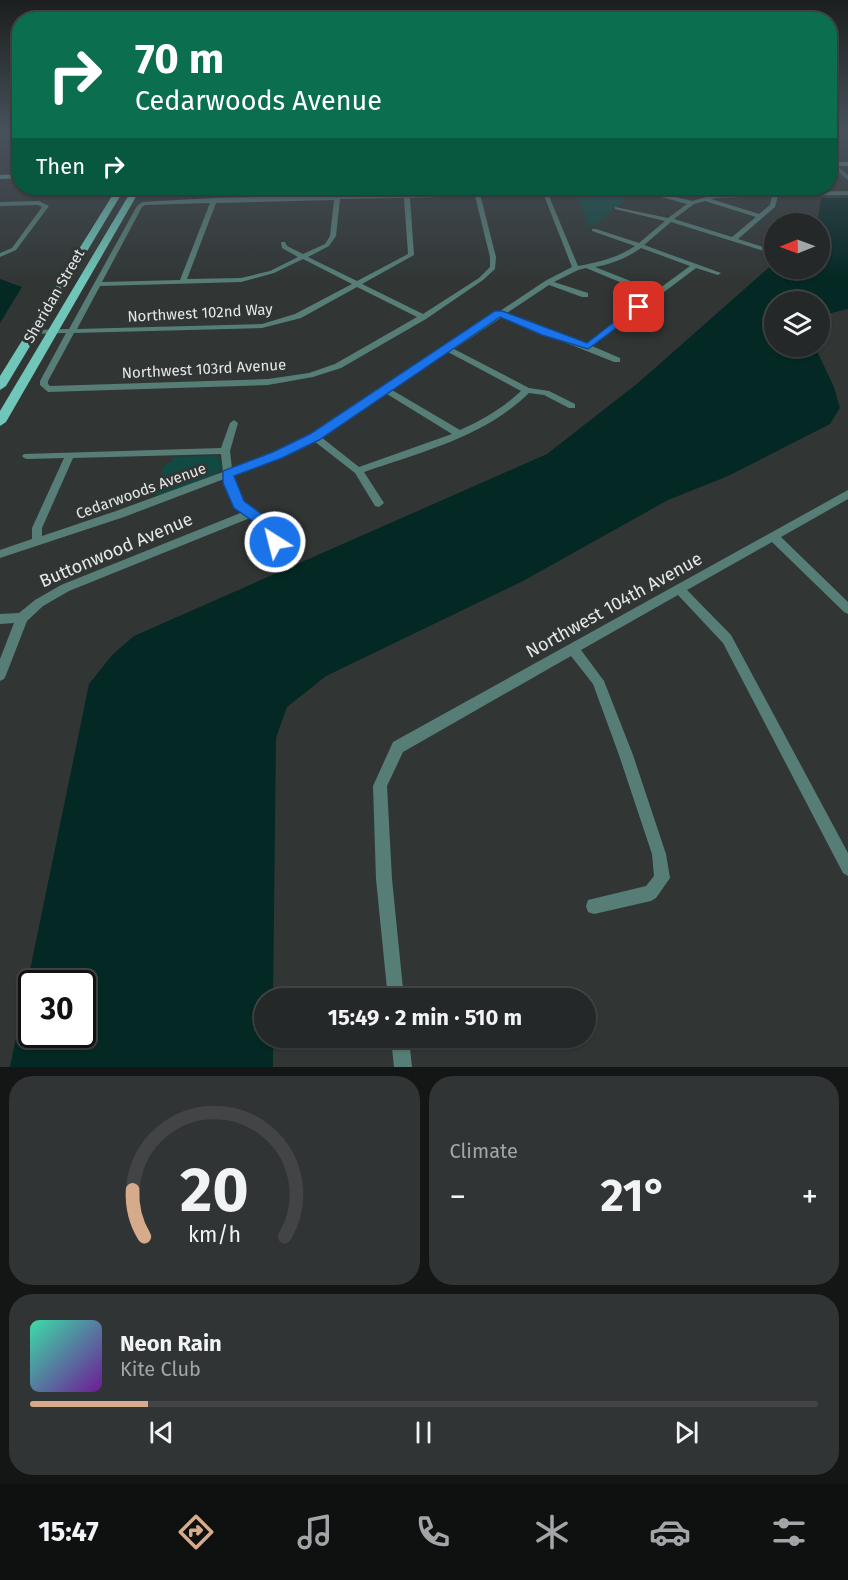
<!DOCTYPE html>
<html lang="en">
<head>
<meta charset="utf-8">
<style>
  body { margin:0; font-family:"Fira Sans",sans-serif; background:#313434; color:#f1f3f6; height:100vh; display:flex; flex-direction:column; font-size:22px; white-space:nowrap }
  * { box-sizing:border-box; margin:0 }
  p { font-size:20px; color:#a3a6a8 }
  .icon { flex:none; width:33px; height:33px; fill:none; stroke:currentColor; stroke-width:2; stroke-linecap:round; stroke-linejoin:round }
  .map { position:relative; height:1067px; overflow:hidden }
  .panel { display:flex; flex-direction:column; gap:9px; padding:9px; background:#141616; flex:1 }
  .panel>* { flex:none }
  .banner { position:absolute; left:12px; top:12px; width:825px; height:183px; border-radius:24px; box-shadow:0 2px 4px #0004,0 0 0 2px #424445; background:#0b6e4f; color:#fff; overflow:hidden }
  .needle { width:39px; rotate:269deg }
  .fabs { position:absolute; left:764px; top:213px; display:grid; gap:12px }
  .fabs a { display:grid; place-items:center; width:66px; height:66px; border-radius:50%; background:#252828; box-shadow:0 2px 4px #0004,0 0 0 2px #424445; font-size:30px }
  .speed { position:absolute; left:18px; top:970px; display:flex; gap:12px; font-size:30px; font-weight:700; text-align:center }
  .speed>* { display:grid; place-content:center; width:78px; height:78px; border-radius:50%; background:#252828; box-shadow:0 2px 4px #0004,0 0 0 2px #424445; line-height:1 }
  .speed .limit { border:3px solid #111; border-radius:9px; background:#fff; color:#111 }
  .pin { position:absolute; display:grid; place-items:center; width:51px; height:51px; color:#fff; margin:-26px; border-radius:12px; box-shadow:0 3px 9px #0006 }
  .me { position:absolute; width:66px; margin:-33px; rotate:324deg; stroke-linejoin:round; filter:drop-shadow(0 0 4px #0008) }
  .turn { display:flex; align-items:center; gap:21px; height:126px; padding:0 24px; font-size:27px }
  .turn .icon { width:78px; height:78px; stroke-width:2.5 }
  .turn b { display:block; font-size:42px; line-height:51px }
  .then { display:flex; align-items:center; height:57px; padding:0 24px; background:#0003; gap:12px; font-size:22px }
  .big { font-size:45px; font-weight:700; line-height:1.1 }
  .panel .widget { flex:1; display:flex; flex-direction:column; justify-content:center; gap:9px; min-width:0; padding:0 21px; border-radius:24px; background:#313434 }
  .panel .dial { align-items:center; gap:0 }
  .dial svg { height:156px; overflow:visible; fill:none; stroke:#424445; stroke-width:7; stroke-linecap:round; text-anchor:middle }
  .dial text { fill:#f1f3f6; stroke:none }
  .song { display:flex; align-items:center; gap:18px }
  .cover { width:72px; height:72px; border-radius:9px; background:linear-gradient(135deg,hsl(160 70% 55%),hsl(280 70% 35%)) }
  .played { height:6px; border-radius:3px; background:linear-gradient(90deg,#d6ab8b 15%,#424445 15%) }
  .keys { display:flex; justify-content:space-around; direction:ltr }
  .heat { display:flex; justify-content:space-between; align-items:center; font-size:33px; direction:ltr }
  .panel .tiles { flex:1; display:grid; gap:9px; grid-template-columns:1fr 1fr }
  .widget:last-child { grid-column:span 2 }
  .trip { position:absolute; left:254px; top:988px; width:342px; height:60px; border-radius:30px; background:#252828; box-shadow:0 2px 4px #0004,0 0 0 2px #424445; font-weight:700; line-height:60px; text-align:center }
  .menu { display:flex; height:96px; justify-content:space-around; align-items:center; background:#0f1010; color:#a3a6a8 }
  .menu .icon { width:42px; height:42px }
  .menu .current { color:#d6ab8b }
  .menu b { font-size:27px; color:#f1f3f6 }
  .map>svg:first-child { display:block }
  .green { fill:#104a43 }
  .water { fill:#042823; fill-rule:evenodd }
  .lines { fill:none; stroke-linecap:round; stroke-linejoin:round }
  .minor { fill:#567e77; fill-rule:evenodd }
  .tertiary { fill:#567e77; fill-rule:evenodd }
  .secondary { fill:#66a69c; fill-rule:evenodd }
  .primary { fill:#70c6b8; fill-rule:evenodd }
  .route { fill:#1a73e8; stroke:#114b97; stroke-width:1.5 }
  .labels { text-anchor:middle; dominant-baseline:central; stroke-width:6; stroke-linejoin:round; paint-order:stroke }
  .far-street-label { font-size:15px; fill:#e5e8e8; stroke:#313635 }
  .street-label { font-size:18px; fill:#e5e8e8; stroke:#313635 }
</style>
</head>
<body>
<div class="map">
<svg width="848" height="1067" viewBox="0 0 848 1067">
  <rect width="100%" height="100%" fill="#313635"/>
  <g class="green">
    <path d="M 632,194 L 591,228 L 576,195 Z"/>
    <path d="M 212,456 L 218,457 L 222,466 L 217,474 L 155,497 L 165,463 L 171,463 L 173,457 Z"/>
  </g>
  <g class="water">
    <path d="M 821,198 L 848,198 L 848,309 L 819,316 L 819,302 L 774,302 L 774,346 L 815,347 L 834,387 L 840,408 L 830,424 L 728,476 L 668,500 L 523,581 L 326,676 L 287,707 L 276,738 L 273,999 L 264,999 L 264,1038 L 273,1038 L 273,1067 L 10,1067 L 89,684 L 113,654 L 134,636 L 547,454 L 638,383 L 774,263 L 774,268 L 819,268 L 819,224 L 815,223 L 818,218 ZM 32,984 L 82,984 L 82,1035 L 32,1035 Z"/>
    <path d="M 0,279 L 22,287 L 0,323 Z"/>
  </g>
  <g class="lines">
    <g class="minor">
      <path d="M 473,188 L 477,188 L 480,194 L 496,257 L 495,269 L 483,280 L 426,319 L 341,368 L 313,377 L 268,385 L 48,392 L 40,385 L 40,381 L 66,333 L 34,334 L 30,332 L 34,330 L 69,329 L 137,206 L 142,202 L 214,198 L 474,192 ZM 475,196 L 490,257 L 490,267 L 479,278 L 423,314 L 362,284 L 414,255 L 410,198 ZM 404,198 L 408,254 L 357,281 L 308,257 L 329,246 L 336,236 L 340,199 ZM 334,200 L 330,236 L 325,244 L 303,254 L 287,246 L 285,242 L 281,242 L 282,248 L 298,257 L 270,271 L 241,278 L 187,279 L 216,203 ZM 210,203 L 180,280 L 102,282 L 142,207 L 145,205 ZM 303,259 L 352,284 L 295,314 L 262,324 L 77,329 L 100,286 L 241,282 L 274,273 ZM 357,287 L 417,317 L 335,364 L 309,373 L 268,379 L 50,386 L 48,384 L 48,381 L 74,333 L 262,328 L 301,318 Z"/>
      <path d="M 640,188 L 692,201 L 717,194 L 771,193 L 769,190 L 772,188 L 777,193 L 848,191 L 848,195 L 778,196 L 775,207 L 738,239 L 766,248 L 766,250 L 764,251 L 671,222 L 644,245 L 721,273 L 718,275 L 696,268 L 592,346 L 620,358 L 620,362 L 614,362 L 502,317 L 454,349 L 529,388 L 549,391 L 575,404 L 575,408 L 569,408 L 544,395 L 529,393 C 484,437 421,452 364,472 L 384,503 L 379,507 L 375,506 L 355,473 L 314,441 L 281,457 L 233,476 L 234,483 L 243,502 L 262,515 L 279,539 L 280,542 L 279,545 L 271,545 L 254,521 L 250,518 L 69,591 L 43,606 L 27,621 L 6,675 L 4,679 L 0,681 L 0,659 L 14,623 L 0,624 L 0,614 L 19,613 L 35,600 L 61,585 L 243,512 L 235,507 L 224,479 L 124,517 L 0,558 L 0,550 L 32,539 L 32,528 L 64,458 L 27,459 L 24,458 L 22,456 L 24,454 L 221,448 L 230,423 L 234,420 L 238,423 L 230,451 L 232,469 L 275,453 L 312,435 L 496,314 L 496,311 L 500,311 L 545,281 L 572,267 L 543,193 ZM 639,191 L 687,204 L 668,218 L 615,207 L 615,209 L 665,221 L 639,243 L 596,229 L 592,229 L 592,231 L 635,246 C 617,258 599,262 578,266 L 549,196 ZM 772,196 L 770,205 L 759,214 L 711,199 L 717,198 ZM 705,201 L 756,217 L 732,237 L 674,219 L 694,204 ZM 641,248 L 690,266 L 656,291 L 595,267 C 612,264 627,258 641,248 ZM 586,268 L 651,295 L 586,344 L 507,313 L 549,285 L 582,297 L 588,297 L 588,293 L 554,282 L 578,270 ZM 448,352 L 521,391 C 503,408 483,420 460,430 L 392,390 ZM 387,394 L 452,434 L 359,467 L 321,437 ZM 221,454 L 223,472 L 116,511 L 42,536 L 42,528 L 73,458 Z"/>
      <path d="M 39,201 L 49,206 L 16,250 L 0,257 L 0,253 L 12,248 L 42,207 L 38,205 L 0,206 L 0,202 Z"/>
      <path d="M 848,490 L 848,499 L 781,537 L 848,602 L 848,614 L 844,612 L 772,542 L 687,590 L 731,635 L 848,853 L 848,876 L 843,873 L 723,643 L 678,595 L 581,650 L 604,681 L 633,755 L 666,854 L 670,878 L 656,898 L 651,901 L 594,914 L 588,912 L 586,906 L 588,900 L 646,886 L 654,876 L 652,854 L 619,755 L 593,684 L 571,656 L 403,752 L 387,786 L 392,879 L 404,999 L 388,999 L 376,879 L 373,786 L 393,742 Z"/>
      <path d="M 391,1038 L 409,1038 L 412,1067 L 394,1067 Z"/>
    </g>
    <path class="tertiary" d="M 830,160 L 848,175 L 848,180 L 830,165 Z"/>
    <g class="secondary">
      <rect x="830" y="162" width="18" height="4"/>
      <path d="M 20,174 L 20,178 L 0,179 L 0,175 Z"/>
    </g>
    <g class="primary">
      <path d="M 117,188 L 125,188 L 6,386 L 0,390 L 0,376 Z"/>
      <path d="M 133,188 L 141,188 L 6,422 L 0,426 L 0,411 Z"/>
    </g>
  </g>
  <linearGradient id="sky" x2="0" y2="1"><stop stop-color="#1b1e1d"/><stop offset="0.47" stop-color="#48525c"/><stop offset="1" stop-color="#48525c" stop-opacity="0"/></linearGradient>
  <rect width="848" height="281" fill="url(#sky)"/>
  <path class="route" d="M 636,305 L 644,307 L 588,349 L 542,335 L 500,317 L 319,440 L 282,458 L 234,476 L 244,501 L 263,515 L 280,538 L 282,542 L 280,546 L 270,546 L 254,522 L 234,508 L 223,483 L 223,471 L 273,452 L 310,434 L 495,311 L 502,311 L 587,343 Z"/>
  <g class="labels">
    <g class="far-street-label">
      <text transform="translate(54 296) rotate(-60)">Sheridan Street</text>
      <text transform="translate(200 313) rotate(-3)">Northwest 102nd Way</text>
      <text transform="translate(204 369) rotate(-3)">Northwest 103rd Avenue</text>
      <text transform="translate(141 491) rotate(-20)">Cedarwoods Avenue</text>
    </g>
    <g class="street-label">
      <text transform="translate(116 550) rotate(-23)">Buttonwood Avenue</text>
      <text transform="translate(614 605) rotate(-29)">Northwest 104th Avenue</text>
    </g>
  </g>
</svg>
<div class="fabs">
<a><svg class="needle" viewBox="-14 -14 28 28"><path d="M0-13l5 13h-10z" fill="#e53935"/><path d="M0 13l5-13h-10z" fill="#a3a6a8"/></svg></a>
<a><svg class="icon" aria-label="layers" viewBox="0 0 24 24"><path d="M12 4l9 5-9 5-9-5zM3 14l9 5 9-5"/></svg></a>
</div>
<div class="speed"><div class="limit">30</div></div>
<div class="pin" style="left:639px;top:307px;background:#d93025"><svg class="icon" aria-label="arrive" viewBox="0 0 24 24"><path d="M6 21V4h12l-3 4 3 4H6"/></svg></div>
<svg class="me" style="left:275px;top:542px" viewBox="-20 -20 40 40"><circle r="17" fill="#1a73e8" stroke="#fff" stroke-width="3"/><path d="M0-11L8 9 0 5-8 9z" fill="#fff"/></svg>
<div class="trip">15:49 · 2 min · 510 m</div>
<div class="banner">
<div class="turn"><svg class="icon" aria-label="right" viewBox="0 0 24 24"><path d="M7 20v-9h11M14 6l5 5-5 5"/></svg><div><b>70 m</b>Cedarwoods Avenue</div></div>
<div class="then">Then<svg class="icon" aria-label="right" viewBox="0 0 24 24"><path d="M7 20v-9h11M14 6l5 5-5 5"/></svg></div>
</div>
</div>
<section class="panel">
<div class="tiles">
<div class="widget dial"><svg viewBox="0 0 100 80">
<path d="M14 69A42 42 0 1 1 86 69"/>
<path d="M14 69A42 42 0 0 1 8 45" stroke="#d6ab8b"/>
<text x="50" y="56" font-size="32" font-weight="700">20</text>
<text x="50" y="72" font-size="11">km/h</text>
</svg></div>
<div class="widget"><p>Climate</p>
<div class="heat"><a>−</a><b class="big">21°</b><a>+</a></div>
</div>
<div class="widget">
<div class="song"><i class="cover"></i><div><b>Neon Rain</b><p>Kite Club</p></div></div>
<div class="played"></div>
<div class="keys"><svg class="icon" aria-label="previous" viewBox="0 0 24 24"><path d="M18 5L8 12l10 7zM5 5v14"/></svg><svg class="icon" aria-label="pause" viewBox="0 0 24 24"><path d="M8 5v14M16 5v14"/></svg><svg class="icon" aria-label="next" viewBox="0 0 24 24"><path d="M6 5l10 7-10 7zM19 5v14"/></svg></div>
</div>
</div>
</section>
<nav class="menu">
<b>15:47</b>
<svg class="icon current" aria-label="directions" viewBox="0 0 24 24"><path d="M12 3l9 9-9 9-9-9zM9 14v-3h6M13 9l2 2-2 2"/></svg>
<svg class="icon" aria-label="music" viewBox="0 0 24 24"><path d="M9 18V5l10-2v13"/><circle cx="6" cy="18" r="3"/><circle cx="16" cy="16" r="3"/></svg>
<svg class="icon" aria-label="phone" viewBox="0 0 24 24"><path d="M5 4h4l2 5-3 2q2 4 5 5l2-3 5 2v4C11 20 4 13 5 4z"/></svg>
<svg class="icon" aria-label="climate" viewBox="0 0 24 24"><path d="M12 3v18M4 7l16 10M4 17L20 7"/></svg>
<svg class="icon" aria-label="car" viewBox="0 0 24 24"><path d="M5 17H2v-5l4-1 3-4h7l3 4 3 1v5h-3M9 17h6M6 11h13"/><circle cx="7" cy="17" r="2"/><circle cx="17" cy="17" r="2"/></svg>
<svg class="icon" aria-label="filters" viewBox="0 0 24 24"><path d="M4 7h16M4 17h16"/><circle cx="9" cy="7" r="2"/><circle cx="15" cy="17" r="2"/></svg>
</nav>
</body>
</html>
